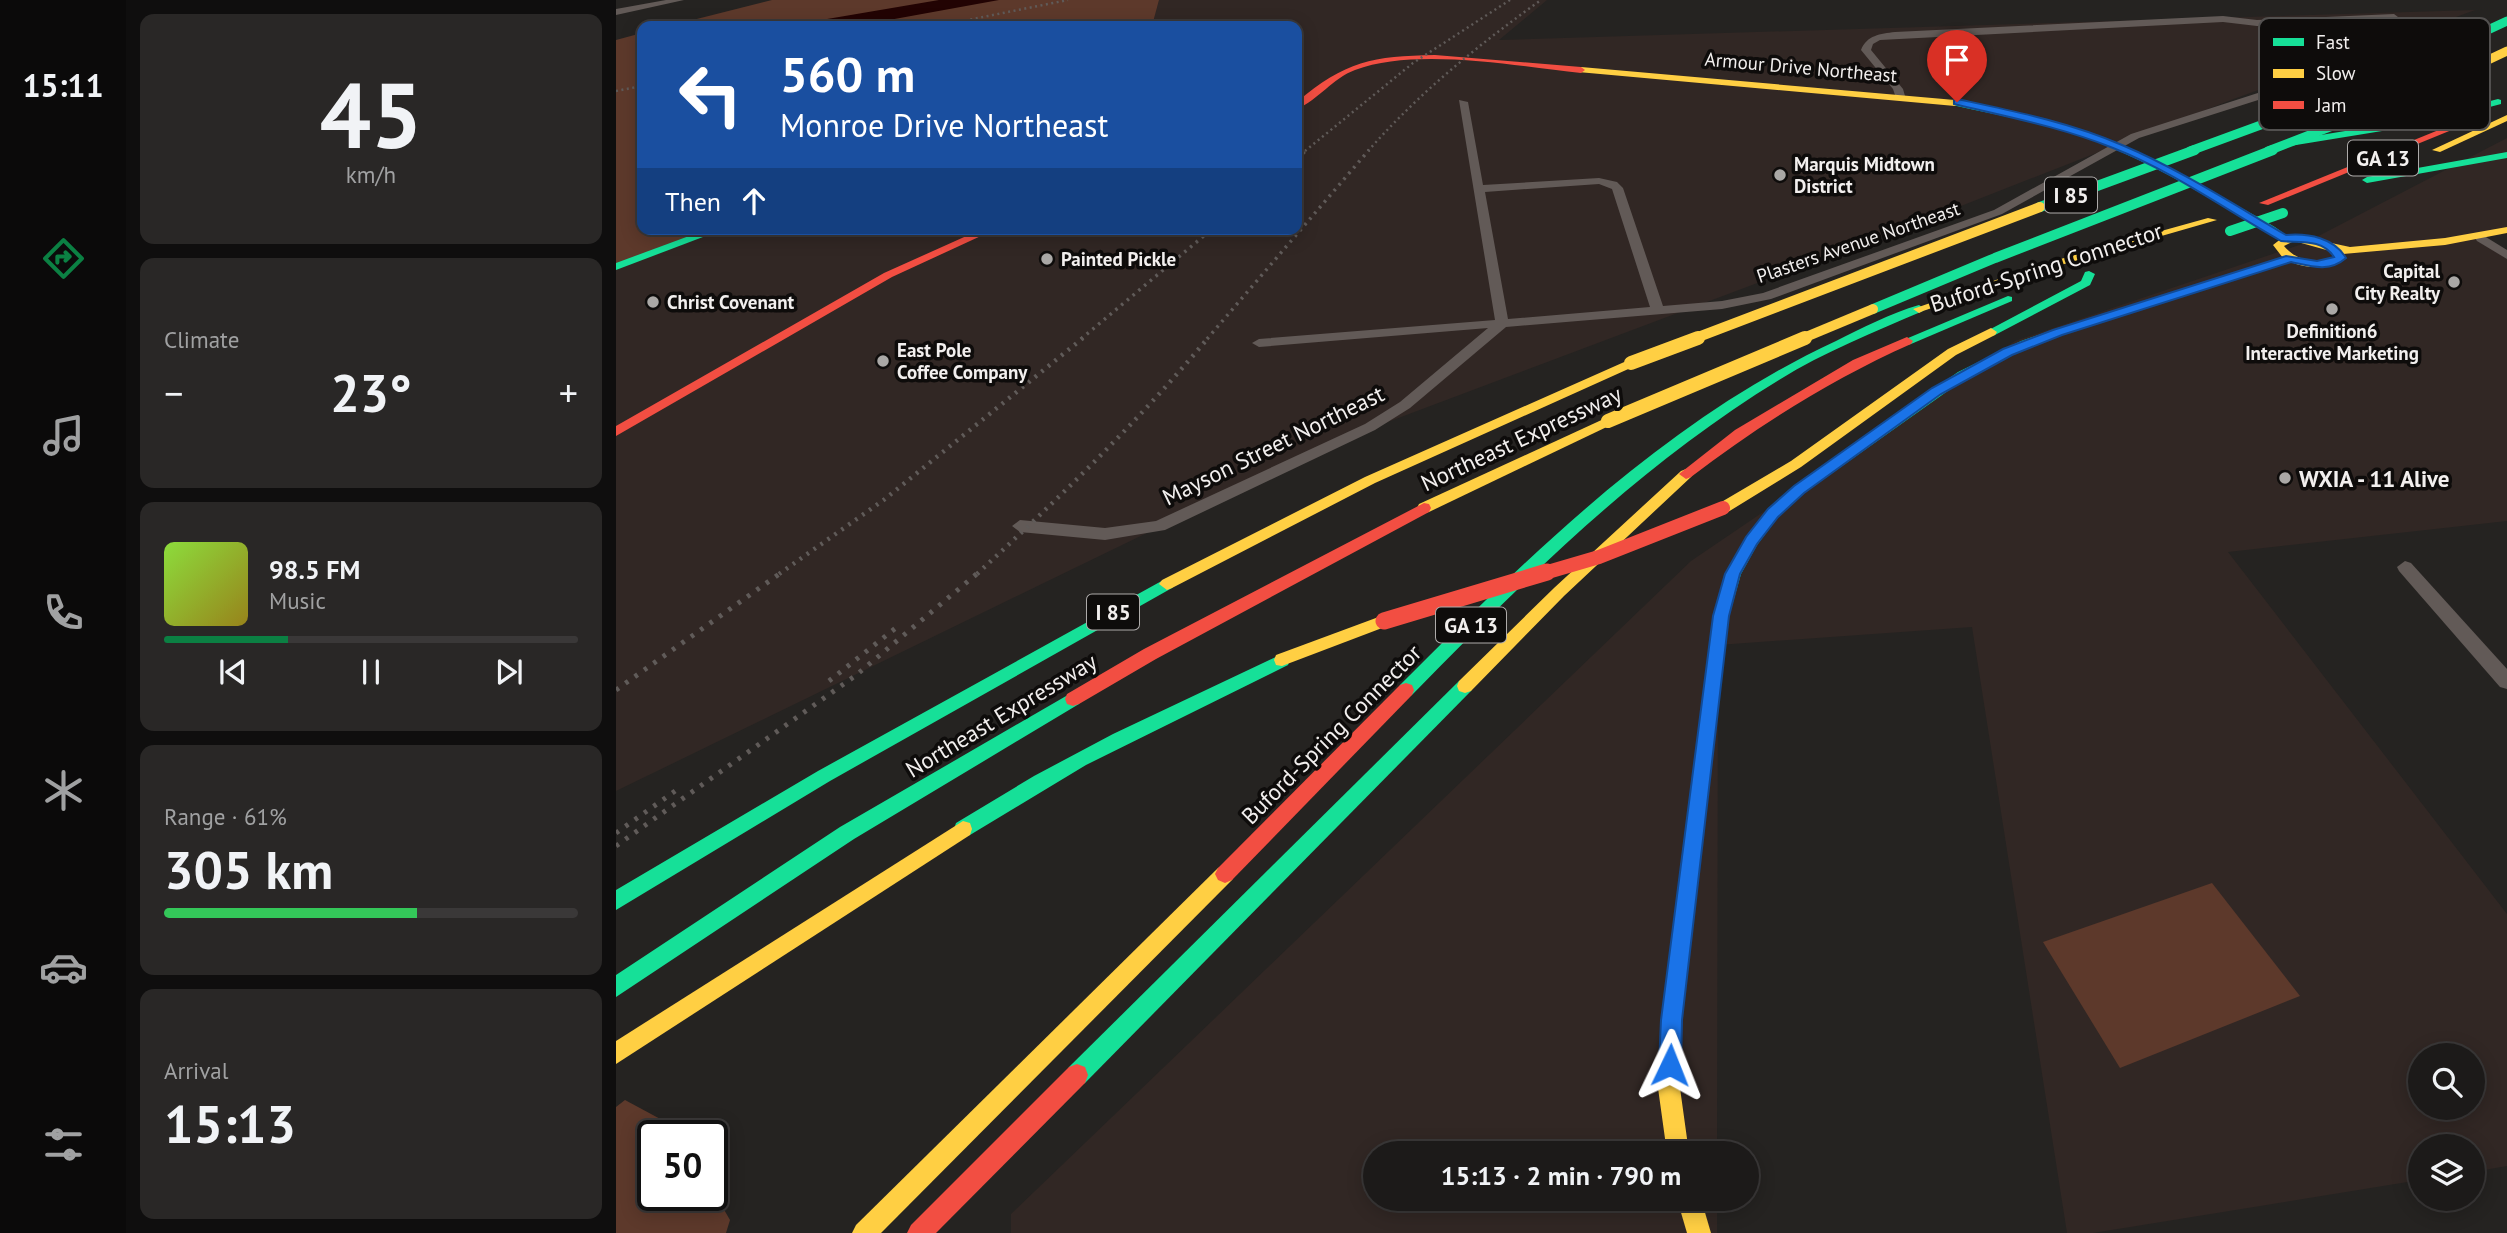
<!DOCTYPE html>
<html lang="en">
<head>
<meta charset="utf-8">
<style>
  body { margin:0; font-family:"PT Sans",sans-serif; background:#292726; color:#f1f3f6; height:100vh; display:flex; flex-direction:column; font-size:26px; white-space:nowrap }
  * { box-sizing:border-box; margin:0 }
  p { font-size:23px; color:#a0a1a2 }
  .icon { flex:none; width:38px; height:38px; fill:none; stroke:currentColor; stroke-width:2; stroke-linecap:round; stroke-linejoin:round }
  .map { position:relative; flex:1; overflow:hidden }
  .panel { display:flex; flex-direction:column; gap:14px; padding:14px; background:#0f0e0e; width:490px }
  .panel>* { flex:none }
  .banner { position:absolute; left:21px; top:21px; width:665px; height:214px; border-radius:14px; box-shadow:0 4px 18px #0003,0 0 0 2px #3a3838; background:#1a4fa0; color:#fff; overflow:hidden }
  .tools { position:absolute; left:1792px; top:1043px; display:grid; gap:14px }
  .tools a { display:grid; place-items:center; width:77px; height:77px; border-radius:50%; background:#1c1a19; box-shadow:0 4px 18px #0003,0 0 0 2px #3a3838; font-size:35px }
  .speed { position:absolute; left:21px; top:1120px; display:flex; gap:14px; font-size:35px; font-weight:700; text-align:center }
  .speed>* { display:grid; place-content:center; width:91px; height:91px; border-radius:50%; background:#1c1a19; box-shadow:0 4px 18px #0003,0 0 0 2px #3a3838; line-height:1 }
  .speed .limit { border:4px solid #111; border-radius:10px; background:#fff; color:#111 }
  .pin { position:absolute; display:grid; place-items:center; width:60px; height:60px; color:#fff; margin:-72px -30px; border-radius:50% 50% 50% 0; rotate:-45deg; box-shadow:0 0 7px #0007 }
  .pin .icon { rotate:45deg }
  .me { position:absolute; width:77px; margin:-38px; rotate:2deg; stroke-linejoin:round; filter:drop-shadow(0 0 5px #0008) }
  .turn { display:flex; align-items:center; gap:24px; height:147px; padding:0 28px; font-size:32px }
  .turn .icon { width:91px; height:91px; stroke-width:2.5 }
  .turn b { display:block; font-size:49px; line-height:60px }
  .then { display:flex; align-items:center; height:66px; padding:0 28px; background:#0003; gap:14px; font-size:26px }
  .big { font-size:52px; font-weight:700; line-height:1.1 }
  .panel .card { flex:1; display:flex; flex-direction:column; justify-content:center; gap:10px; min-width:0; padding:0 24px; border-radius:14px; background:#292726 }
  .panel .dial { align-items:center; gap:0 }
  .dial b { font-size:91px; line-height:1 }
  .song { display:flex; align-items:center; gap:21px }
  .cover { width:84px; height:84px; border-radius:10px; background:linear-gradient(135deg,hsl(90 70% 55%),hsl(50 70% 35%)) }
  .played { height:7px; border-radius:4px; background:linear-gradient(90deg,#0b8043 30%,#3a3838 30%) }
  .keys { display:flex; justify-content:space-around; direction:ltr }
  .heat { display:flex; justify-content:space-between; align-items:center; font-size:38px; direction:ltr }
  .charge { height:10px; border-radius:5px; background:linear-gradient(90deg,#34c759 61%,#3a3838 0) }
  .trip { position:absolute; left:747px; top:1141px; width:396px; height:70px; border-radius:35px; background:#1c1a19; box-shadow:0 4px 18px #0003,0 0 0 2px #3a3838; font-weight:700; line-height:70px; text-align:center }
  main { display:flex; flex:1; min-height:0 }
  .tabs { display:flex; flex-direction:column; width:126px; justify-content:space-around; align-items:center; background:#0b0a0a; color:#a0a1a2 }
  .tabs .icon { width:49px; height:49px }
  .tabs .on { color:#0b8043 }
  .tabs b { font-size:32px; color:#f1f3f6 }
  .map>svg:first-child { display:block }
  .built { fill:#312724; fill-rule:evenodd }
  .green { fill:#5d392b }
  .water { fill:#220303 }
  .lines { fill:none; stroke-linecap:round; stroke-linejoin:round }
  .street { fill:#625a57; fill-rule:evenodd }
  .fast { fill:#16e098; fill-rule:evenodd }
  .slow { fill:#ffcf43; fill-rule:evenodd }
  .jam { fill:#f24e42; fill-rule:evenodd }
  .rail-far3 { stroke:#605b59; stroke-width:2.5; stroke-dasharray:2 3.5; stroke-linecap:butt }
  .rail-far2 { stroke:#605b59; stroke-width:3.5; stroke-dasharray:2.5 5; stroke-linecap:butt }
  .rail-far1 { stroke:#605b59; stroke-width:4.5; stroke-dasharray:2.5 6; stroke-linecap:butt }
  .rail { stroke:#605b59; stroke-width:5; stroke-dasharray:3.5 8; stroke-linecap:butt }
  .fast-bridge-far1 { stroke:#16e098; stroke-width:9 }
  .fast-bridge { stroke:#16e098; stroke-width:10 }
  .slow-bridge-far2 { stroke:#ffcf43; stroke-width:9 }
  .slow-bridge-far1 { stroke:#ffcf43; stroke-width:10 }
  .slow-bridge { stroke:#ffcf43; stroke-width:14 }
  .jam-bridge-far1 { stroke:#f24e42; stroke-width:14 }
  .jam-bridge { stroke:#f24e42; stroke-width:17 }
  .route { fill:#1a73e8; stroke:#114b97; stroke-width:2 }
  .poi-dot { fill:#aaa8a6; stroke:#0e0c0b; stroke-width:2.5 }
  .labels { text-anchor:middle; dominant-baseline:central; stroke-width:7; stroke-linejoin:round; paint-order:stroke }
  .far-street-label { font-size:19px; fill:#f2efee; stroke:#0e0c0b }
  .far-poi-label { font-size:19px; font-weight:bold; fill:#f2efee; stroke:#0e0c0b; text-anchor:start }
  .shield { fill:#0e0c0b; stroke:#aeabaa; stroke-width:2 }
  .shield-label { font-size:21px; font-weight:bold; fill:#f2efee }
  .street-label { font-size:23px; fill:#f2efee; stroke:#0e0c0b }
  .poi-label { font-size:23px; font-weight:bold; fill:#f2efee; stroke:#0e0c0b; text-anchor:start }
  .key { fill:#0e0c0b; stroke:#52504f; stroke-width:2 }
  .key-label { font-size:19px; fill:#f2efee }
</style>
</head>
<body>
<main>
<nav class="tabs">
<b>15:11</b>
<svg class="icon on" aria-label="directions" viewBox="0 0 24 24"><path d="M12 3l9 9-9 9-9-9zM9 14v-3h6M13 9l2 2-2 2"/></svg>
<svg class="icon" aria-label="music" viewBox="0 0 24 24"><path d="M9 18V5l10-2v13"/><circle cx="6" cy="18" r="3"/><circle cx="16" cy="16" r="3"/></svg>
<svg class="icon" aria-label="phone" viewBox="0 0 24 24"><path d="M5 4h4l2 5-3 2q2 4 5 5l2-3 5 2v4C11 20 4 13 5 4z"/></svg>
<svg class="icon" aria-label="climate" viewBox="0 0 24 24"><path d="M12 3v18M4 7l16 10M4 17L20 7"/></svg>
<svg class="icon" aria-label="car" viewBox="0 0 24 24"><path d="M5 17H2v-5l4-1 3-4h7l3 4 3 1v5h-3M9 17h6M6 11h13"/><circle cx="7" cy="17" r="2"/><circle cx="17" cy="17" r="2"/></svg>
<svg class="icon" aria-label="filters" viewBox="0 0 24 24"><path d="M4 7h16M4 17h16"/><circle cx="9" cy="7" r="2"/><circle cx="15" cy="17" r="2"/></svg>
</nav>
<section class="panel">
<div class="card dial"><b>45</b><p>km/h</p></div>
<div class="card"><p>Climate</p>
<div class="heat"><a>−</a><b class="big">23°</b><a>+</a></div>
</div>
<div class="card">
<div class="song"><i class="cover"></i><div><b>98.5 FM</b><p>Music</p></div></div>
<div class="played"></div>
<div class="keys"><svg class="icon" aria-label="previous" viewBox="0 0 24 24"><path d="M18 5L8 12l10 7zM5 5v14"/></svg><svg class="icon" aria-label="pause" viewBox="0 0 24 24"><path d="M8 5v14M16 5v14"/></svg><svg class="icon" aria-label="next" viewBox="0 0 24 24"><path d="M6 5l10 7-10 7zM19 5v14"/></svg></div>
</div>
<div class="card"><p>Range · 61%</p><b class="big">305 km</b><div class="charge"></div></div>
<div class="card"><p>Arrival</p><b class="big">15:13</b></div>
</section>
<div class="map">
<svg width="1891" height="1233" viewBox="0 0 1891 1233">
  <rect width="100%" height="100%" fill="#252321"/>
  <g class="built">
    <path d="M 543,0 L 931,0 L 883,40 L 1859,10 L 1615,100 L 1312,219 L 716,443 L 0,791 L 0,265 L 98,229 L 681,229 L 681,26 L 536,26 Z"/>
    <path d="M 1891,138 L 1891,228 L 1868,239 L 1891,257 L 1891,521 L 1612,552 L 1891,914 L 1891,1166 L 1857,1172 L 1857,1146 L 1804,1146 L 1804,1180 L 1477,1233 L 1451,1233 L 1356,627 L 1102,645 L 1101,1153 L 760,1153 L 760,1199 L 1101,1199 L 1101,1233 L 395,1233 L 395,1214 L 1075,561 L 1399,341 L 1689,243 ZM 1804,1055 L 1857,1055 L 1857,1108 L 1804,1108 Z"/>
  </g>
  <g class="green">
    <path d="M 156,0 L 543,0 L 536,26 L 53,26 Z"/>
    <path d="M 26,33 L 26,229 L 98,229 L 0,265 L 0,40 Z"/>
    <path d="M 1596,883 L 1684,996 L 1504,1068 L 1427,942 Z"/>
    <path d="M 9,1100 L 61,1128 L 65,1136 L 37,1136 L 37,1195 L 96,1195 L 96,1189 L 114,1220 L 110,1233 L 0,1233 L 0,1107 Z"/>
  </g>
  <path class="water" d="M 323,0 L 383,0 L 240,26 L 170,26 Z"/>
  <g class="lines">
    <g class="street">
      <path d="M 50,0 L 68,0 L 0,15 L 0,9 Z"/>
      <path d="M 1778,14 L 1782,17 L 1791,49 L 1784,55 L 1523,138 L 1386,214 L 1155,299 L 1106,309 L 890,327 L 794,408 L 759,430 L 549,530 L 489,540 L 404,532 L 396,526 L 404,520 L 489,528 L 540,521 L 749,424 L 784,402 L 872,328 L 643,347 L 636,343 L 643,339 L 879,320 L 843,100 L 852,102 L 867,185 L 983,178 L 1001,182 L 1007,188 L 1047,306 L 1106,301 L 1147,293 L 1378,210 L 1515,134 L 1781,48 L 1774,20 L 1641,26 L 1607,22 L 1264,40 L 1257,44 L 1255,50 L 1287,89 L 1289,96 L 1284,99 L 1280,98 L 1277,89 L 1245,50 C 1251,35 1264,34 1279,32 L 1607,16 L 1641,20 ZM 983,184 L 996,189 L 1034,307 L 892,319 L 869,192 Z"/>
      <path d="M 1865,234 L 1891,250 L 1891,259 L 1861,241 L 1859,238 Z"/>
      <path d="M 1789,561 L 1795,563 L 1891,669 L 1891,689 L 1884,687 L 1783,571 L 1781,567 Z"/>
    </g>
    <g class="fast">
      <path d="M 1882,99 L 1885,100 L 1885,104 L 1809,124 L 1674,146 L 1669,143 L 1674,140 L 1809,118 Z"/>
      <path d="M 1339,100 C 1444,119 1523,148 1615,202 C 1634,214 1659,224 1674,239 L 1665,241 C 1605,206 1547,167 1481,142 C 1434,124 1385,116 1336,105 L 1334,103 Z"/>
      <path d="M 1891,152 L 1891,158 L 1751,183 L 1746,180 L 1751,177 Z"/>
      <path d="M 92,229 L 108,229 L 0,270 L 0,263 Z"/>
      <path d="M 1473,271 L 1479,274 L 1474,285 L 1379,335 L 1375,336 L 1369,332 L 1465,281 L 1469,272 Z"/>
      <path d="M 1392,296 L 1396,297 L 1396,301 L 1295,344 L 1291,345 L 1285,341 Z"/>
      <path d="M 1303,305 L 1309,309 L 1307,311 C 1258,332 1208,352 1163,380 C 1024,465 909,579 796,695 L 790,697 L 784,695 L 782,690 L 784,685 C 915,554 1050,420 1220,341 C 1246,328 1275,313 1303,305 Z"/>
      <path d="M 1445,327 L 1451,331 L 1449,334 L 1413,347 L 1350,378 L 1188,493 L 1162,517 L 1141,545 L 1125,574 L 1113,616 L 1085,847 L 1083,853 L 1076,856 L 1069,853 L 1067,847 L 1097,616 L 1109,574 L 1131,537 L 1152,509 L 1178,487 L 1342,372 L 1405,341 Z"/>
      <path d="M 551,578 L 559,584 L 556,588 L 214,781 L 0,910 L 0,890 L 202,771 Z"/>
      <path d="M 666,654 L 672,655 L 674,660 L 672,665 L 470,765 L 354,835 L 347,837 L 340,835 L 338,829 L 340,823 L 418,776 L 497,734 Z"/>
      <path d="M 849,679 L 855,681 L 857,686 L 855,691 L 469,1083 L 461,1086 L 453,1083 L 450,1075 L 453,1067 L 843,681 Z"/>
      <path d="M 457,692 L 463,694 L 465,699 L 463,704 L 238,839 L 0,997 L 0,975 L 224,827 Z"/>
    </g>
    <g class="slow">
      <path d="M 965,67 L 1339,100 L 1344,103 L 1339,106 L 962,72 L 962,68 Z"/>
      <path d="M 1891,115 L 1891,121 L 1824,152 L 1816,150 Z"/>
      <path d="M 1592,218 L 1601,220 L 1431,269 L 1307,311 L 1303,313 L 1297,309 L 1423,265 Z"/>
      <path d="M 1891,227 L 1891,233 L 1829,245 L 1727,254 L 1730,258 L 1728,260 C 1710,268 1693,270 1675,262 L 1449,334 L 1441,334 L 1439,331 L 1667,258 L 1657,245 L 1666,238 L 1678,235 L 1734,247 L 1829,238 ZM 1678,241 L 1714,251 L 1718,257 C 1699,265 1681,261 1668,246 Z"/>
      <path d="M 1375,328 L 1381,332 L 1379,335 L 1340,355 L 1185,467 L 1112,512 L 1102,512 L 1100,508 L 1102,504 L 1175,461 L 1332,349 Z"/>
      <path d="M 1015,359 L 1019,360 L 1019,366 L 759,483 L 556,588 L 551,590 L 543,584 L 546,580 L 749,477 Z"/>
      <path d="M 992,417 L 997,418 L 997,424 L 813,512 L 808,513 L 801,508 L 803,504 Z"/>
      <path d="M 1070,469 L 1075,471 L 1077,474 L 1075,477 L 948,596 L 855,691 L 849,693 L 843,691 L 841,686 L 843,681 L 938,588 L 1065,471 Z"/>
      <path d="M 768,615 L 774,617 L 776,621 L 774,625 L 666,666 L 660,665 L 658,660 L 660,655 Z"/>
      <path d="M 347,821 L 354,823 L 356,829 L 354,835 L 0,1064 L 0,1041 Z"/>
      <path d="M 1076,838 L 1083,841 L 1085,847 L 1065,1020 L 1064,1088 L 1073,1153 L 1051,1153 L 1042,1088 L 1045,1020 L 1067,847 L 1069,841 Z"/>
      <path d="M 609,865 L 616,868 L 619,874 L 616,880 L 265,1233 L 236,1233 L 240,1225 L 602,868 Z"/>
      <path d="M 1061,1199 L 1085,1199 L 1095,1233 L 1071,1233 Z"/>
    </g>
    <g class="jam">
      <path d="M 819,55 L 965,67 L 969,70 L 965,73 C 900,66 800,47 739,70 C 717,78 702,100 681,109 L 681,102 C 729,61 757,56 819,55 Z"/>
      <path d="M 1835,125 L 1843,127 L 1652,205 L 1643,203 Z"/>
      <path d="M 366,229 L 380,229 L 276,277 L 0,436 L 0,426 L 268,273 Z"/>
      <path d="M 1291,337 L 1297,341 L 1295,344 C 1216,379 1143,425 1075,477 L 1070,479 L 1063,474 L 1119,430 L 1237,360 Z"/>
      <path d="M 808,503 L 813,504 L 815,508 L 813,512 L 540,659 L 463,704 L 457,706 L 451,704 L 449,699 L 451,694 L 528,649 Z"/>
      <path d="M 790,683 L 796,685 L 798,690 L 796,695 L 616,880 L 609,883 L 602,880 L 599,874 L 602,868 L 784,685 Z"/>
      <path d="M 461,1064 L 469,1067 L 472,1075 L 469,1083 L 320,1233 L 291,1233 L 295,1225 L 453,1067 Z"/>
    </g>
    <g class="rail-far3">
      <path d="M 322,26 L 452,0"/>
      <path d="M 0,91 L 26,86"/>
      <path d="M 689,151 L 797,63 L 894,0"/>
      <path d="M 752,151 C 804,92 861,46 925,0"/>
    </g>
    <g class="rail-far2">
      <path d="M 681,158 L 691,150"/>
      <path d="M 465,339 L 596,229"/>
      <path d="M 591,339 L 753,150"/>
    </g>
    <g class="rail-far1">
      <path d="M 163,574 L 269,499 L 467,338"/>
      <path d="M 361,574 C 442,499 521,423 592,338"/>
    </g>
    <g class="rail">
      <path d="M 213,681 L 281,627"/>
      <path d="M 0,690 L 166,572"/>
      <path d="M 0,833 L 62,789"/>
      <path d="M 0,846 L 239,676 L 363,572"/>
    </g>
    <g class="fast-bridge-far1">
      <path d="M 1574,151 L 1751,86 L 1891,21"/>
      <path d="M 1652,151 L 1802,93"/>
    </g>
    <g class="fast-bridge">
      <path d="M 1424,207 L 1579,150"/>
      <path d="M 1614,231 L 1667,213"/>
      <path d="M 1257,309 L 1379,258 L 1657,150"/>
    </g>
    <path class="slow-bridge-far2" d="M 1802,93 L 1891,51"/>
    <g class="slow-bridge-far1">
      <path d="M 1077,339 L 1424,207"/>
      <path d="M 1185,339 L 1257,309"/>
    </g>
    <g class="slow-bridge">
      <path d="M 1015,363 L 1082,338"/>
      <path d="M 992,421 L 1189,338"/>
    </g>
    <path class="jam-bridge-far1" d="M 925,574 L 983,557 L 1107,508"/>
    <path class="jam-bridge" d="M 768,621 L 931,572"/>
  </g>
  <path class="route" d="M 1341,99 C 1397,111 1453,122 1506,145 C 1563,169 1617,204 1670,235 C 1693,233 1718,238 1730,258 C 1713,273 1694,266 1675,262 L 1446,335 L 1396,355 L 1325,394 L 1188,493 L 1162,517 L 1141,544 L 1124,574 L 1113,616 L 1066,1020 L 1065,1065 L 1062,1073 L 1054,1076 L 1046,1073 L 1043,1065 L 1045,1020 L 1097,616 L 1109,574 L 1130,537 L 1152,509 L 1178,486 L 1316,388 L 1387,349 L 1437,330 L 1670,256 L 1701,261 L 1718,257 C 1706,238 1683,243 1665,241 C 1610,210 1556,171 1497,148 C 1445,127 1392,117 1338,104 L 1338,100 Z"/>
  <g class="poi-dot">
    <circle cx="1164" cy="175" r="7"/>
    <circle cx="431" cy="259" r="7"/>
    <circle cx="1838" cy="282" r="7"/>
    <circle cx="37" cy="302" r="7"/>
    <circle cx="1716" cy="309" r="7"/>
    <circle cx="267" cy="361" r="7"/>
    <circle cx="1669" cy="478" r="7"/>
  </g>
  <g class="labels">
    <g class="far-street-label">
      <text transform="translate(1185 67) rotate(5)">Armour Drive Northeast</text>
      <text transform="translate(1242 242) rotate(-19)">Plasters Avenue Northeast</text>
    </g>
    <g class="far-poi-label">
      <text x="1178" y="164">Marquis Midtown<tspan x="1178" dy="22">District</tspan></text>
      <text x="445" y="259">Painted Pickle</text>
      <text x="1824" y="271" text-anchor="end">Capital<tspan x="1824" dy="22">City Realty</tspan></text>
      <text x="51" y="302">Christ Covenant</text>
      <text x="1716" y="331" text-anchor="middle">Definition6<tspan x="1716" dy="22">Interactive Marketing</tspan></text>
      <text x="281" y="350">East Pole<tspan x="281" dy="22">Coffee Company</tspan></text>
    </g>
    <g class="shield">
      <rect x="1732" y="140.5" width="70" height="35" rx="5"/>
      <rect x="1429" y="177.5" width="52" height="35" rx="5"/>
      <rect x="471" y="594.5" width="52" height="35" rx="5"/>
      <rect x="820" y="607.5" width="70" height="35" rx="5"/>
    </g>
    <g class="shield-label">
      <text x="1767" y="158">GA 13</text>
      <text x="1455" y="195">I 85</text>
      <text x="497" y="612">I 85</text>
      <text x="855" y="625">GA 13</text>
    </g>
    <g class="street-label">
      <text transform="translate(1430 267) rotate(-18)">Buford-Spring Connector</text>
      <text transform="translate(905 438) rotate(-25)">Northeast Expressway</text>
      <text transform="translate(657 445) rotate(-26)">Mayson Street Northeast</text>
      <text transform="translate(385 715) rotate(-31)">Northeast Expressway</text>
      <text transform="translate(715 734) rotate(-45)">Buford-Spring Connector</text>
    </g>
    <g class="poi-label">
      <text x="1683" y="478">WXIA - 11 Alive</text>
    </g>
  </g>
  <rect x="1643" y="18" width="231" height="112" rx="10" class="key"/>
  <rect x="1657" y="38" width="31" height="8" fill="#16e098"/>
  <rect x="1657" y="69" width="31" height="9" fill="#ffcf43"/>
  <rect x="1657" y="101" width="31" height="8" fill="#f24e42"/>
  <g class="key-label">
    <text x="1700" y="49">Fast</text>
    <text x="1700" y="80">Slow</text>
    <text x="1700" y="112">Jam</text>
  </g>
</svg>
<div class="tools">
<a><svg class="icon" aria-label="search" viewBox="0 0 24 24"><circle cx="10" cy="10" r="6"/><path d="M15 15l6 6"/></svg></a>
<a><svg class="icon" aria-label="layers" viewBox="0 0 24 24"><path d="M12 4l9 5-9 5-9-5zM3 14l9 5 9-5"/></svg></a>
</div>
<div class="speed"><div class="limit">50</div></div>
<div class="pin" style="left:1341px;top:102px;background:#d93025"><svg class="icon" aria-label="arrive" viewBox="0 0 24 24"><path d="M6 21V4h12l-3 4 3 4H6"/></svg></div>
<svg class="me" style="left:1054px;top:1065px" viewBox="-20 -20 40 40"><path d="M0-17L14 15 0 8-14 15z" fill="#1a73e8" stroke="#fff" stroke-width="4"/></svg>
<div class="trip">15:13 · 2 min · 790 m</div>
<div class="banner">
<div class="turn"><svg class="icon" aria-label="left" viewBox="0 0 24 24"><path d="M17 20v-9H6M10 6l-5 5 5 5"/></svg><div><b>560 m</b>Monroe Drive Northeast</div></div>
<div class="then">Then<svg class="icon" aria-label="ahead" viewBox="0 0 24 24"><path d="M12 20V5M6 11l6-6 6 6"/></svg></div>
</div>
</div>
</main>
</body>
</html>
